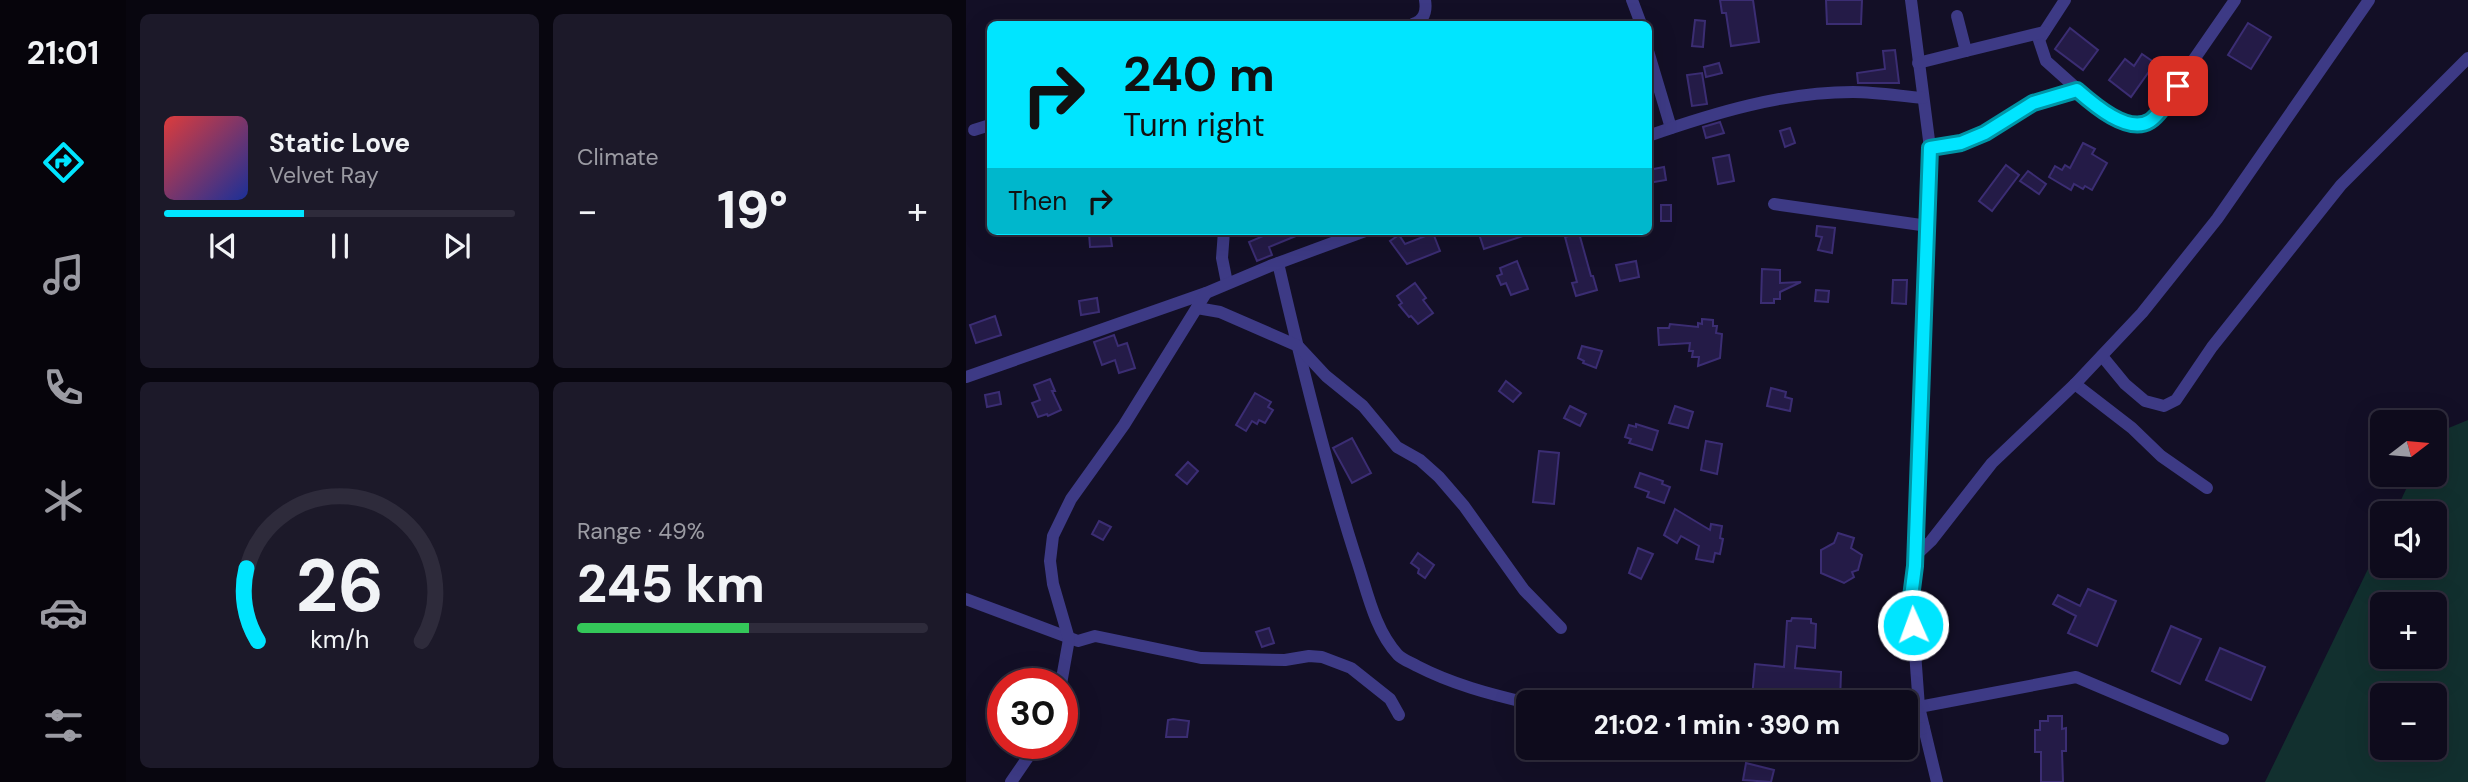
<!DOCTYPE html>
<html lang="en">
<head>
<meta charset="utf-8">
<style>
  body { margin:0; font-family:"DM Sans",sans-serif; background:#1c1929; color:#f1f3f6; height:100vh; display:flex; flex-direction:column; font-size:26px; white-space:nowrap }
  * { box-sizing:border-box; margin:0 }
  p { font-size:23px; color:#9b9ba3 }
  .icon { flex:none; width:38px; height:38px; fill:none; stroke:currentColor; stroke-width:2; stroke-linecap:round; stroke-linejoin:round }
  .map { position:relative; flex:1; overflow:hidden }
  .details { display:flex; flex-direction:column; gap:14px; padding:14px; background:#08060f; width:840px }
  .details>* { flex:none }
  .top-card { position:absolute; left:21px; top:21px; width:665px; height:214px; border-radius:10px; box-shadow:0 7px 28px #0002,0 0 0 2px #2e2b3b; background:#00e5ff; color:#111; overflow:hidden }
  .needle { width:46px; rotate:74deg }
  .controls { position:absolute; left:1404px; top:410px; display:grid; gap:14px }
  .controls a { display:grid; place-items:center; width:77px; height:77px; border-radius:10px; background:#0e0b1c; box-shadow:0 7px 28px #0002,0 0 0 2px #2e2b3b; font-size:35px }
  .speed { position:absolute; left:21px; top:668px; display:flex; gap:14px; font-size:35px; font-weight:700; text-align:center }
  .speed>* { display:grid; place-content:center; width:91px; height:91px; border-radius:50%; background:#0e0b1c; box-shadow:0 7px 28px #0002,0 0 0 2px #2e2b3b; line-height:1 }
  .speed .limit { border:10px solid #d22; background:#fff; color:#111 }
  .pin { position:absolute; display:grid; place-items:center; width:60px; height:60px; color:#fff; margin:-30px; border-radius:14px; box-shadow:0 4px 10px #0006 }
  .me { position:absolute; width:77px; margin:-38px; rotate:358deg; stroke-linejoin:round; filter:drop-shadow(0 0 5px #0008) }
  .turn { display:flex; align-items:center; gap:24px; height:147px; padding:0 21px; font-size:32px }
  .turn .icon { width:91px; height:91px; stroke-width:2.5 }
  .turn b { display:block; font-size:49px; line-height:60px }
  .then { display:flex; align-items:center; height:66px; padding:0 21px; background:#0003; gap:14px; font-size:26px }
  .big { font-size:52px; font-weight:800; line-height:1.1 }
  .details .widget { flex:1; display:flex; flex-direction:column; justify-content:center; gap:10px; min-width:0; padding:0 24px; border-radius:10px; background:#1c1929 }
  .details .dial { align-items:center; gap:0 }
  .dial svg { height:182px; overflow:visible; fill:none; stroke:#2e2b3b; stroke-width:7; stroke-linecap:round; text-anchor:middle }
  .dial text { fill:#f1f3f6; stroke:none }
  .song { display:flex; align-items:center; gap:21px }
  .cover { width:84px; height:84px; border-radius:10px; background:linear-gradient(135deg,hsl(0 70% 55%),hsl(230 70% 35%)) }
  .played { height:7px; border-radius:4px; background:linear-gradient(90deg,#00e5ff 40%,#2e2b3b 40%) }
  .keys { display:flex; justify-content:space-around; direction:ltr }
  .heat { display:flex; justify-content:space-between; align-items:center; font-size:38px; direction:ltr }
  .charge { height:10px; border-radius:5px; background:linear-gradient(90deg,#34c759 49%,#2e2b3b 0) }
  .details .tiles { flex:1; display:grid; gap:14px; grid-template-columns:repeat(2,1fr) }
  .trip { position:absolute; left:550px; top:690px; width:402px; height:70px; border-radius:10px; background:#0e0b1c; box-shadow:0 7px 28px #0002,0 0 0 2px #2e2b3b; font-weight:800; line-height:70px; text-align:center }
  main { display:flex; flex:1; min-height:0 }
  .dock { display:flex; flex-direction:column; width:126px; justify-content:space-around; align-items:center; background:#06040b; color:#9b9ba3 }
  .dock .icon { width:49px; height:49px }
  .dock .active { color:#00e5ff }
  .dock b { font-size:32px; color:#f1f3f6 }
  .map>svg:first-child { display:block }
  .green { fill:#12302f; fill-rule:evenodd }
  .building { fill:#241b47; stroke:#3b2d73; stroke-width:2 }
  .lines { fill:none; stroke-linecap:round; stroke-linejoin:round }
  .minor { stroke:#3d3a85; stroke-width:12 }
  .route-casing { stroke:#0095a6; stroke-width:18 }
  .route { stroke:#00e5ff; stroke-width:12 }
</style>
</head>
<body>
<main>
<nav class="dock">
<b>21:01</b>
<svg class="icon active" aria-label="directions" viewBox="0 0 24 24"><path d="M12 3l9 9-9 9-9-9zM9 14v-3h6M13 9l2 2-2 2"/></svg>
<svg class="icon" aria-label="music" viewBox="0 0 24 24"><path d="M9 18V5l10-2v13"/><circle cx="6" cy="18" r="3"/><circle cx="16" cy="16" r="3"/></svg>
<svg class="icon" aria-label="phone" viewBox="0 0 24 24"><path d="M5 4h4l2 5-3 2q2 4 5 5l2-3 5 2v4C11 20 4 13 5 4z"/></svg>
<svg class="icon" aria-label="climate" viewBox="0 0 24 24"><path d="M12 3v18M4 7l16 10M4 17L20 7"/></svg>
<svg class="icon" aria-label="car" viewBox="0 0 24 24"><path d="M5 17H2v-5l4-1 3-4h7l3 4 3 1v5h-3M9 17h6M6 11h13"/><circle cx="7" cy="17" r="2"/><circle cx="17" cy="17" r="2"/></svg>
<svg class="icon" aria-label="filters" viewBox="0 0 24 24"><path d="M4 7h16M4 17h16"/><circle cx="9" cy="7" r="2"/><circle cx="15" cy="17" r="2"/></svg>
</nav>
<section class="details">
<div class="tiles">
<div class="widget">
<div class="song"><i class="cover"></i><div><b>Static Love</b><p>Velvet Ray</p></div></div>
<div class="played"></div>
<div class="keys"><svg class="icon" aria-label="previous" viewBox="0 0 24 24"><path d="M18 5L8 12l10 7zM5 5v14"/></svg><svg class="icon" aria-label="pause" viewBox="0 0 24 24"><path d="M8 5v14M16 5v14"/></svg><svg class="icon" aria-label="next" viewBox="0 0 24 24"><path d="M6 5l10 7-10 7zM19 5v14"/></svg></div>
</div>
<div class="widget"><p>Climate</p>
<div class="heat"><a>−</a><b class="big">19°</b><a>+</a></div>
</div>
<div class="widget dial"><svg viewBox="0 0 100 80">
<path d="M14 69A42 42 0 1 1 86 69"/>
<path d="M14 69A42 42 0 0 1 9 37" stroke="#00e5ff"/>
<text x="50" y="56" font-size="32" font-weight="700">26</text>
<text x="50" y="72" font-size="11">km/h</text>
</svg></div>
<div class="widget"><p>Range · 49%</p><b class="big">245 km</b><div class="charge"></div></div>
</div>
</section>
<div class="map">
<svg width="1502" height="782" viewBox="0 0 1502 782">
  <rect width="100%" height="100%" fill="#130f26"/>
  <path class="green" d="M 1502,420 L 1502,782 L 1299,782 L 1416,540 L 1416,565 L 1468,565 L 1468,513 L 1429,513 L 1447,474 L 1468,474 L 1468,434 ZM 1416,604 L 1468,604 L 1468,656 L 1416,656 ZM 1416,695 L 1468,695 L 1468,747 L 1416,747 Z"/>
  <g class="building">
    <path d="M 754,0 L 787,0 L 793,42 L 765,46 L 760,13 L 756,13 Z"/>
    <path d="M 860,0 L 896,0 L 895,24 L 861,24 Z"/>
    <path d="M 729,20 L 739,21 L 737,47 L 726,46 Z"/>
    <path d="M 1282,23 L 1305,37 L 1285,69 L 1262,55 Z"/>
    <path d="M 1104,28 L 1132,50 L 1117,70 L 1089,49 Z"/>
    <path d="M 929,50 L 933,83 L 892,83 L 891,73 L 919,69 L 917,51 Z"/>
    <path d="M 1176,54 L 1189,63 L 1165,97 L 1143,80 L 1159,59 L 1168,66 Z"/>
    <path d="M 753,63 L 756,73 L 740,77 L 738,67 Z"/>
    <path d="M 736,73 L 741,104 L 726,106 L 721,75 Z"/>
    <path d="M 754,122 L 758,133 L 740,138 L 737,127 Z"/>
    <path d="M 824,128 L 829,143 L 819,147 L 814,131 Z"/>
    <path d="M 1117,143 L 1129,149 L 1126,154 L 1141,163 L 1126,190 L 1119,186 L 1117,189 L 1108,184 L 1105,190 L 1083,177 L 1089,166 L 1096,170 L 1099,165 L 1104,168 Z"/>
    <path d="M 763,155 L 768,181 L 752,184 L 747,158 Z"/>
    <path d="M 1040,165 L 1053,175 L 1026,211 L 1013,201 Z"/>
    <path d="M 698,167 L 700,180 L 682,183 L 682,170 Z"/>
    <path d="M 1062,171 L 1080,184 L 1073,194 L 1054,181 Z"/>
    <rect x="695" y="205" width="10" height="16"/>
    <path d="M 851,226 L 869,228 L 866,253 L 852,250 L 856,237 L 850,236 Z"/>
    <path d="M 309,231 L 342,231 L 303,247 L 306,255 L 291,261 L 283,242 Z"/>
    <path d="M 512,231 L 566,231 L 566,233 L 518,249 Z"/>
    <path d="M 144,232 L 146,246 L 124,247 L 123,233 Z"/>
    <path d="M 467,233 L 474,251 L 441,264 L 424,241 L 433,235 L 439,244 Z"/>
    <path d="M 613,233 L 625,276 L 627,276 L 631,290 L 610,296 L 606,283 L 611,282 L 599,237 Z"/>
    <path d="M 551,261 L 562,289 L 545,295 L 540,283 L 535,285 L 531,276 L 536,274 L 534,268 Z"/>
    <path d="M 670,261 L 673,277 L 654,281 L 650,265 Z"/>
    <path d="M 796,269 L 814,270 L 814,283 L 835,282 L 814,292 L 814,299 L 808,299 L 808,303 L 795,303 Z"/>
    <path d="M 927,280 L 941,280 L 940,304 L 926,303 Z"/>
    <path d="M 449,283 L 460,298 L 457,300 L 467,313 L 452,324 L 445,316 L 443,317 L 433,305 L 436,303 L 431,296 Z"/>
    <path d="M 850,290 L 863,291 L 862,302 L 849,301 Z"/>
    <path d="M 131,298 L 133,312 L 115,315 L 113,301 Z"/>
    <path d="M 29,316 L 35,335 L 10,343 L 4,325 Z"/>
    <path d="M 736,319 L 747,320 L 747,326 L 751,326 L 750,333 L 756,334 L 754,358 L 732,366 L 733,357 L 726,357 L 727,351 L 723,351 L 724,343 L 693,345 L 692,328 L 703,328 L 704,324 L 732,327 L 732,323 L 736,324 Z"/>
    <path d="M 148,335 L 152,346 L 161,343 L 169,368 L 153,373 L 149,360 L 136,365 L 128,342 Z"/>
    <path d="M 616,346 L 636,351 L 630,368 L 617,363 L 618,361 L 612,358 Z"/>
    <path d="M 84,379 L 89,391 L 86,391 L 95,410 L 82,416 L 81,414 L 72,417 L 66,403 L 74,400 L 68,385 Z"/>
    <path d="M 540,381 L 555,393 L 547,402 L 533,391 Z"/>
    <path d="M 805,388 L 820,392 L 819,397 L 826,399 L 824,411 L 801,406 Z"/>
    <path d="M 33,392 L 35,404 L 21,407 L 19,395 Z"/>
    <path d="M 289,393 L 305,402 L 302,407 L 307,410 L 299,423 L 293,420 L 291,424 L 286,421 L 280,431 L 270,425 Z"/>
    <path d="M 604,406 L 620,414 L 614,426 L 598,418 Z"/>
    <path d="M 709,406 L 727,412 L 722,428 L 703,423 Z"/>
    <path d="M 670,424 L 692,431 L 686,450 L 663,443 L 665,439 L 659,437 L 663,425 L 670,427 Z"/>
    <path d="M 386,438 L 405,473 L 386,483 L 367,448 Z"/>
    <path d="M 740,441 L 756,444 L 751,474 L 735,470 Z"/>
    <path d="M 573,451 L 593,453 L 588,504 L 567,502 Z"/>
    <path d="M 222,462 L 232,471 L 221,484 L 210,475 Z"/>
    <path d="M 674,473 L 697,481 L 696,484 L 704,487 L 698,503 L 681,497 L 683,492 L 669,487 Z"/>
    <path d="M 709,509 L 744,530 L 745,524 L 756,526 L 754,538 L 757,539 L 754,554 L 749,553 L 747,562 L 730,559 L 733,546 L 715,536 L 711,543 L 698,535 Z"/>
    <path d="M 133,521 L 145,527 L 137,540 L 126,534 Z"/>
    <path d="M 872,533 L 888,538 L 885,548 L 896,555 L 892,570 L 886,572 L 888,577 L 878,583 L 855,573 L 855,550 L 868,543 Z"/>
    <path d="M 672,548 L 687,554 L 675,579 L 663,573 Z"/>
    <path d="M 452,553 L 468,565 L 459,578 L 452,573 L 453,569 L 445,563 Z"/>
    <path d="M 1122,589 L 1150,601 L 1131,646 L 1102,633 L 1110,616 L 1087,604 L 1092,595 L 1114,606 Z"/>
    <path d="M 826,618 L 845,619 L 845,623 L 850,624 L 849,648 L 831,646 L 829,668 L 875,672 L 874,702 L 805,702 L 805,700 L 786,698 L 789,664 L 818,667 L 821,621 L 825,621 Z"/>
    <path d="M 1205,626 L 1235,639 L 1214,684 L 1186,671 Z"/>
    <path d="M 303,628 L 308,643 L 296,647 L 290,632 Z"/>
    <path d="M 1254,648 L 1299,667 L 1285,700 L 1240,680 Z"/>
    <path d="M 1082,716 L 1096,716 L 1096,729 L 1100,728 L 1100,751 L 1096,751 L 1097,782 L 1075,782 L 1075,752 L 1069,752 L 1069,730 L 1074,730 L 1074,721 L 1082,721 Z"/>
    <path d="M 207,719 L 223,721 L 221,737 L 200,737 L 202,720 Z"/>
    <path d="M 780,763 L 808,770 L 805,782 L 777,780 Z"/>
  </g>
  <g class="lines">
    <g class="minor">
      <path d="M 666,0 L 675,24"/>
      <path d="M 945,0 L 964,148 L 949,566 L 945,597 L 953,707 L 971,782"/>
      <path d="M 1099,0 L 1073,40 L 1080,61 L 1137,112 L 1161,123 L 1174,125 L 1186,120 L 1269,0"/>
      <path d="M 447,24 C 458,20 461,12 459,0"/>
      <path d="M 682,51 L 705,128"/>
      <path d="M 1000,51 L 1078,32"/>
      <path d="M 952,63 L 1000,51 L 991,16"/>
      <path d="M 8,130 L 24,125"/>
      <path d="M 682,136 C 748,113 817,92 887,92 C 910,92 934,96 957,98"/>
      <path d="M 964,148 L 995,143 L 1019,133 L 1067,103 L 1111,90"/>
      <path d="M 808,204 L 962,226"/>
      <path d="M 258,231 L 256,258 L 261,283"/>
      <path d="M 312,263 C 335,362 359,461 390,558 C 401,590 408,629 432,655 C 437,660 444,662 451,666 C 486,684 523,694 562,703"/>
      <path d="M 231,308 L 254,312 L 332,346 L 360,376 L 397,406 L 431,447 L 454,460 L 473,477 L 498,506 L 558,590 L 595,628"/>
      <path d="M 1136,356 L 1159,384 L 1179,401 L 1198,406 L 1210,400 L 1246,347 L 1375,185 L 1502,58"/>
      <path d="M 0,377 L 240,293 L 304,266 L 399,231"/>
      <path d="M 1109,384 L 1166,428 L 1195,456 L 1241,488"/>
      <path d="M 948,557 L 965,541 L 1026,463 L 1109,384 L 1176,313 L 1251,219 L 1403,0"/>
      <path d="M 0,599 L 112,641 L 129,636 L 235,658 L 319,660 L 343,656 L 356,657 L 385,668 L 424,699 L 433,715"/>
      <path d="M 95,684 L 103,639 L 87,584 L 84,561 L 87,536 L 105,499 L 158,425 L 240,293"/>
      <path d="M 953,707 L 1110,677 L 1257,739"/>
      <path d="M 940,733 L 958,728"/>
      <path d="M 45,782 L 71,744"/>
    </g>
  </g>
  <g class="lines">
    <defs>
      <path id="route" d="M 947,625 L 945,597 L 949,566 L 964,148 L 995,143 L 1019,133 L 1067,103 L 1111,90 C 1127,104 1162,135 1184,121 C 1195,114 1204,96 1212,86"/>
    </defs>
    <use href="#route" class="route-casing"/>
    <use href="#route" class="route"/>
  </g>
</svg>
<div class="controls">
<a><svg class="needle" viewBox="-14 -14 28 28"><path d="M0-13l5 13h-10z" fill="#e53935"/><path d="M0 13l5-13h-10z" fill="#9b9ba3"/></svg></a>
<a><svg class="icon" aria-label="sound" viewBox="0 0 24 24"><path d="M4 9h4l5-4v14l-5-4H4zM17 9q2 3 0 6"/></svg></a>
<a>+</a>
<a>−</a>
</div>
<div class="speed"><div class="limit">30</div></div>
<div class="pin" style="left:1212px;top:86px;background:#d93025"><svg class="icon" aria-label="arrive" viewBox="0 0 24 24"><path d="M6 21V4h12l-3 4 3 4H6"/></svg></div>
<svg class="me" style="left:947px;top:625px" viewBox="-20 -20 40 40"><circle r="17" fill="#00e5ff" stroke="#fff" stroke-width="3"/><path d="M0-11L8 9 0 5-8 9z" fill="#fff"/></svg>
<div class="trip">21:02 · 1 min · 390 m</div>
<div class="top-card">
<div class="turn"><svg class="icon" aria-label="right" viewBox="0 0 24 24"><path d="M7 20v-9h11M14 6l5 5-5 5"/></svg><div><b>240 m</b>Turn right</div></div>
<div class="then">Then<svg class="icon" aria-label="right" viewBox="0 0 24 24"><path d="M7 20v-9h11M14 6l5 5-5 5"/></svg></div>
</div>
</div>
</main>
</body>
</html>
